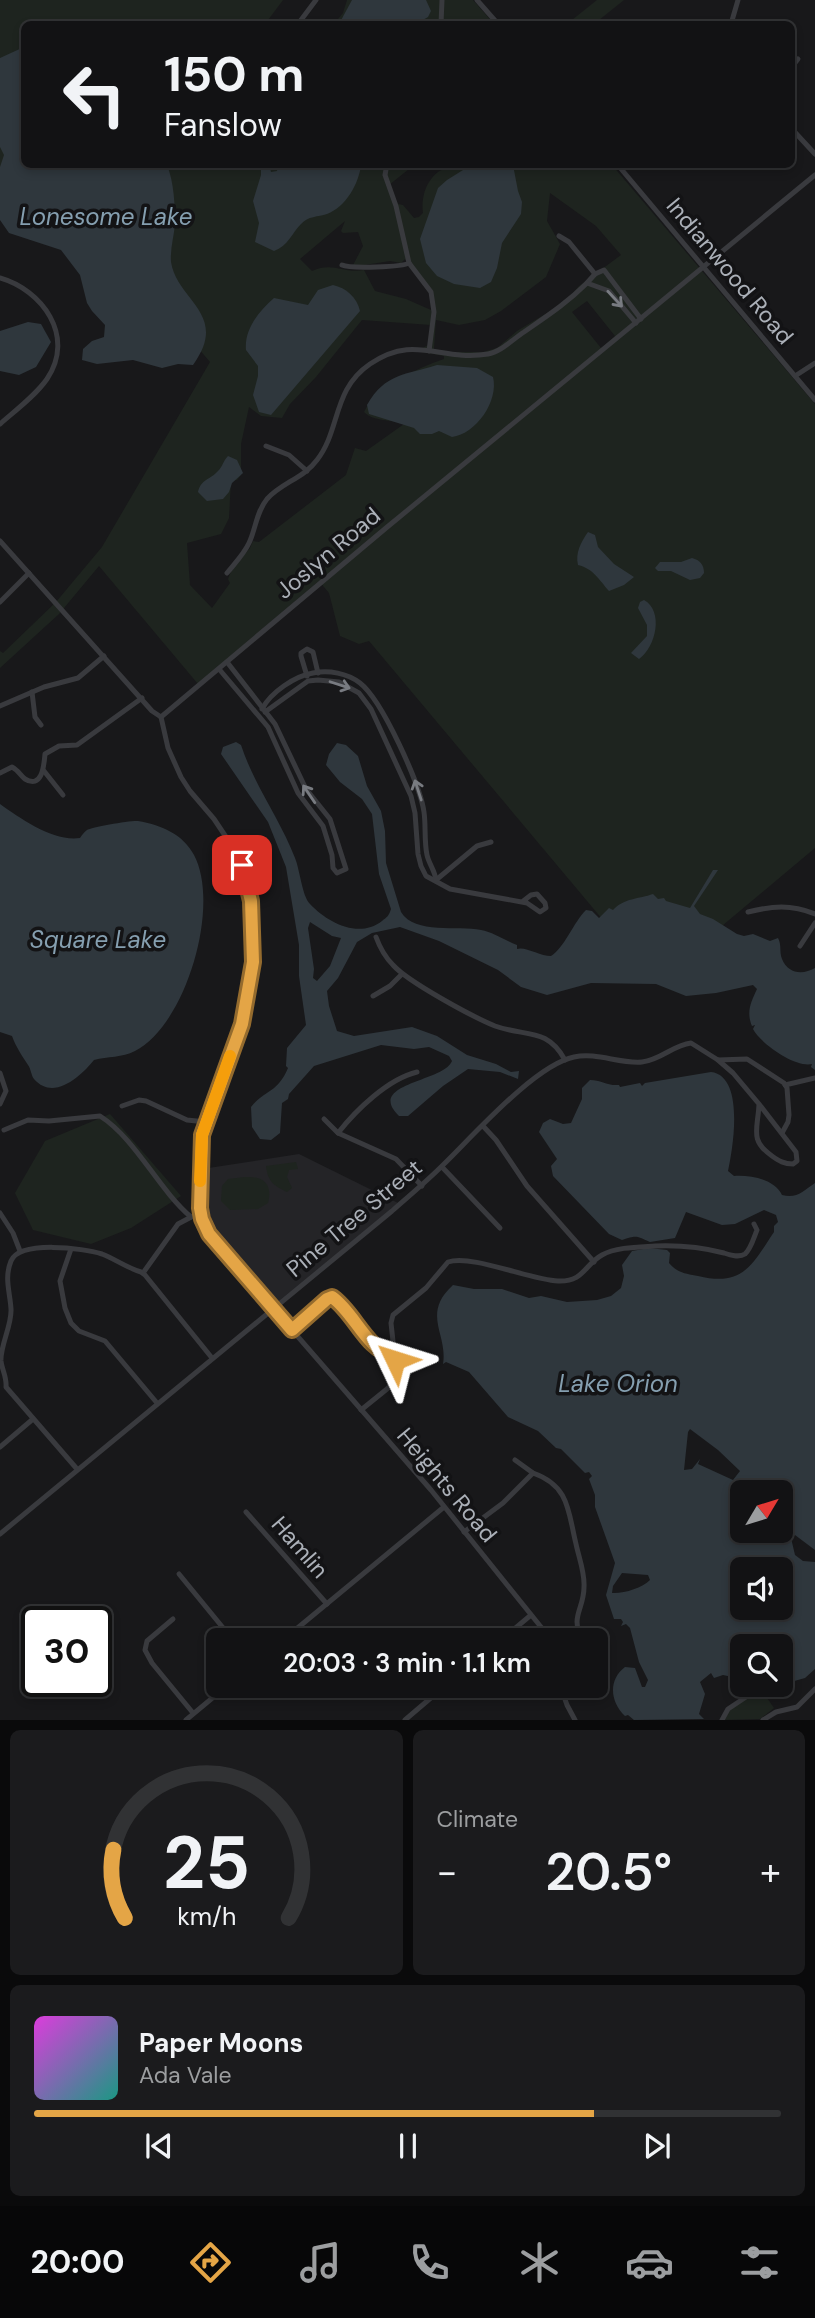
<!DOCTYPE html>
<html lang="en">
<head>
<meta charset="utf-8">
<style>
  body { margin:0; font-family:"DM Sans",sans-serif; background:#1b1b1d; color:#f1f3f6; height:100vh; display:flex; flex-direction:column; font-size:26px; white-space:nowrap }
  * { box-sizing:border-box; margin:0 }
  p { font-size:23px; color:#9c9ea0 }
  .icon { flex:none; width:38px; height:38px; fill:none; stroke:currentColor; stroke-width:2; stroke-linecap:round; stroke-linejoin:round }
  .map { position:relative; height:1720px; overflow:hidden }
  .side { display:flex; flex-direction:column; gap:10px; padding:10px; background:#0a0a0b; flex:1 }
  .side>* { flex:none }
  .hud { position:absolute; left:21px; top:21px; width:774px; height:147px; border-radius:10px; box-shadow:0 4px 10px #0003,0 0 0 2px #313234; background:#121214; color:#f1f3f6; overflow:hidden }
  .needle { width:46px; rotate:52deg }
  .tools { position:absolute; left:730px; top:1480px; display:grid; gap:14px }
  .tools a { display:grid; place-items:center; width:63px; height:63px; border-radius:10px; background:#121214; box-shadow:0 4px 10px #0003,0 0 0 2px #313234; font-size:35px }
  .speed { position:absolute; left:21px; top:1606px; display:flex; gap:14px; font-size:35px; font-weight:700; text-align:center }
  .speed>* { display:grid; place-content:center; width:91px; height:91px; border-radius:50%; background:#121214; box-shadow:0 4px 10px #0003,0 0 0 2px #313234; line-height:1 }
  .speed .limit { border:4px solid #111; border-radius:10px; background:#fff; color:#111 }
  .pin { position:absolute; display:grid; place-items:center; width:60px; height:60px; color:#fff; margin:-30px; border-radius:14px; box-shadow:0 4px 10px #0006 }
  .me { position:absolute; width:77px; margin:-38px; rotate:311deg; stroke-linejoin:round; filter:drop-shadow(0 0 5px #0008) }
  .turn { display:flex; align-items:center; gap:24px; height:147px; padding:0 28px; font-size:32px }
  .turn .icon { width:91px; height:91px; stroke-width:2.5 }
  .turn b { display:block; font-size:49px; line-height:60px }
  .big { font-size:52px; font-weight:600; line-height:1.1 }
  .side .tile { flex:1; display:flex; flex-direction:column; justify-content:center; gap:10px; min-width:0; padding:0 24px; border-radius:10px; background:#1b1b1d }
  .side .dial { align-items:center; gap:0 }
  .dial svg { height:182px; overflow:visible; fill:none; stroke:#313234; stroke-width:7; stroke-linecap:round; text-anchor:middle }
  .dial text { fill:#f1f3f6; stroke:none }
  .song { display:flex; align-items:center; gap:21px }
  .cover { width:84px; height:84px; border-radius:10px; background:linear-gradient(135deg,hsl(300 70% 55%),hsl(170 70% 35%)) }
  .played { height:7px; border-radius:4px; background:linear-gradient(90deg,#e4a546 75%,#313234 75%) }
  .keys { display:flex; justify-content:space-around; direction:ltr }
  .heat { display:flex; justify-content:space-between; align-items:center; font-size:38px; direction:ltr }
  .side .tiles { flex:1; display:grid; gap:10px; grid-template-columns:1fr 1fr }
  .tile:last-child { grid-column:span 2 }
  .trip { position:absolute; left:206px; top:1628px; width:402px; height:70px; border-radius:10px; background:#121214; box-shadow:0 4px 10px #0003,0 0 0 2px #313234; font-weight:600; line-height:70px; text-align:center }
  .dock { display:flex; height:112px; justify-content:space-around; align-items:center; background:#070708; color:#9c9ea0 }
  .dock .icon { width:49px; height:49px }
  .dock .selected { color:#e4a546 }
  .dock b { font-size:32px; color:#f1f3f6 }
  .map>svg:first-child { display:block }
  .built { fill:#242427 }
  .green { fill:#1e241f; fill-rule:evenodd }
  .water { fill:#2f373d; fill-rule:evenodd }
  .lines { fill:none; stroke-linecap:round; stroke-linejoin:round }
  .minor { stroke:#393a3e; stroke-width:5 }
  .oneway { stroke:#787b81 }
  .route-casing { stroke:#946b2e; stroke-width:18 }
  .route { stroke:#e4a546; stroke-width:12 }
  .slow { stroke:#f59e0b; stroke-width:12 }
  .labels { text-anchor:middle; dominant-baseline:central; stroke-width:7; stroke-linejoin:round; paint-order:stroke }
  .street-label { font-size:23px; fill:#abb0b8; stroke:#131315 }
  .water-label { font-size:24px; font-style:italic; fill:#859fb0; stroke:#131315 }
</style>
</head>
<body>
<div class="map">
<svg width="815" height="1720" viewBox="0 0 815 1720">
  <rect width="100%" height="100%" fill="#18181a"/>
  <path class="built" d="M 299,1154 L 398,1203 L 273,1306 L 208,1229 L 203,1219 L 201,1209 L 202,1169 Z"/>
  <g class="green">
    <path d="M 0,0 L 283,0 L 265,24 L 24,24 L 24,164 L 414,165 L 389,185 L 398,204 L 403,205 L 414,218 L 419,217 L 423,213 C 421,199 425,182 438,172 C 443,168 454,167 460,165 L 612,165 L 815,404 L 815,848 L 655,982 L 369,641 L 359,644 L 340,636 L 329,593 L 319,581 L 198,684 L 99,566 L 59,614 L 0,668 L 0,651 L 3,653 L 56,602 L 102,547 L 210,362 L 192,341 L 31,207 L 0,198 ZM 550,193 L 596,226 L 621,255 L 579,286 L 562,304 L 517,331 L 497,348 L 483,352 L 451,352 L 434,349 L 436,320 L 459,325 L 485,320 L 501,311 L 546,277 L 560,244 L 547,221 ZM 345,221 L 341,231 L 343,233 L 358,232 L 363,246 L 352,267 L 390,261 L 401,263 L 405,259 L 430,295 L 431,310 L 406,299 L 375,291 L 364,270 C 344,274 333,261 312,271 L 300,259 ZM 587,301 L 615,336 L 601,348 L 572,312 ZM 362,320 L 431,325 L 428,345 L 423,348 L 422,352 L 444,356 L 444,359 C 418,368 375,387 364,412 C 374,422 391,419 404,424 L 366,451 L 355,448 L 346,475 L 259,542 L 253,541 L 250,548 L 232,569 L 228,579 L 230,583 L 212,608 L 190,585 L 187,543 L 221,534 L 229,518 L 231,481 L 237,480 L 241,475 L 241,444 L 249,407 L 261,416 L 282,418 L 290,404 L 316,377 Z"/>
    <path d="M 347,0 L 473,0 L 494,24 L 334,24 L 343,13 Z"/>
    <path d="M 597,0 L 624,0 L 594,24 L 567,24 Z"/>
    <path d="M 110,1114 L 181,1196 L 131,1228 L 91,1244 L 33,1230 L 15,1193 L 45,1141 Z"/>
    <path d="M 296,1162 L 298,1169 L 289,1170 L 287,1177 L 292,1188 L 287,1192 C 275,1186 268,1183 266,1166 Z"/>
    <path d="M 245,1177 C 263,1176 273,1184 268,1203 L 258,1209 L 230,1210 L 221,1201 L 222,1186 L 228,1179 Z"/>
    <path d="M 765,1695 L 774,1708 L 760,1719 L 722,1720 C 731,1703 747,1697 765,1695 Z"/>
  </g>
  <g class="water">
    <path d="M 352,0 L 426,0 L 431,11 L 428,17 L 416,24 L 339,24 Z"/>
    <path d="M 24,47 L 24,164 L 167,165 C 174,182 175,205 175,224 C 174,236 170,249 171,262 C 177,301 230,314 193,365 L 178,364 L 162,368 L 133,360 L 97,364 L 82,360 L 83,349 L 92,341 L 104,337 L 105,325 L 92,311 L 87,303 L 80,275 L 61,250 L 9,233 L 0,220 L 0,167 L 4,155 L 0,147 L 0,58 Z"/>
    <path d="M 278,165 L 361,165 C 359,183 346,207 327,214 C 318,217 308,216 301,224 C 292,233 288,246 274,251 L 255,242 L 259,223 L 253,201 L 261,175 L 261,166 L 270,168 L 271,172 L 277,171 Z"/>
    <path d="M 471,165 L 513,165 L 518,191 L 522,202 L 521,214 L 502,243 L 497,268 L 491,282 L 480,288 L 454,284 L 437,276 L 426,263 L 420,239 L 438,188 L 447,180 Z"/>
    <path d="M 333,285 C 346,288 357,297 360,311 L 271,415 L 259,412 L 253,395 L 258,376 L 258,366 L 246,350 C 244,329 259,311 274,298 L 308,305 L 318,290 Z"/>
    <path d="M 28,322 L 41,324 L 51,342 L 36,367 L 19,375 L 0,371 L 0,331 Z"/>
    <path d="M 437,365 L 477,368 L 493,377 C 499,401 476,434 452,437 L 439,431 L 432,434 L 420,434 L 414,428 L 369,414 L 367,405 C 385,373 406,375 437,365 Z"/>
    <path d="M 228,456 L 237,460 L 243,473 L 232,483 L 229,492 L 223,499 L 207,501 L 198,492 C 201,479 210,480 218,471 C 223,466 223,461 228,456 Z"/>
    <path d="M 588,532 L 595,535 L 598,547 L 614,564 L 634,577 L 624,585 L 609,591 C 599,580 594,569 578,565 C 575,553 581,542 588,532 Z"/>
    <path d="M 692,558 C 700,560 704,565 704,573 L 700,578 L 690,580 L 671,571 L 658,571 L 655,568 L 660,562 L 681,562 Z"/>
    <path d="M 644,600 C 664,611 656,647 639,659 L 631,653 L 647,636 L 647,625 L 638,608 L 640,602 Z"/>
    <path d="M 236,742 L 241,745 C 254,785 280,819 295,858 C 300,870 302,896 310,904 C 328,923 359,939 382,921 C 387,917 389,916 391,909 L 379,874 L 372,814 L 362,799 L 340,782 L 326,765 L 329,754 L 337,743 L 346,745 L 358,756 L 367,786 L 381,811 L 385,831 L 386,863 L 401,912 C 415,935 458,925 481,930 C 493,932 506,941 517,945 L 517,949 C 525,946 540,956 551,956 C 565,947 573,923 586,910 L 592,911 L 599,918 L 609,908 L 613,910 C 624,898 639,899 653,894 L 658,899 L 664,898 L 666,901 L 690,908 L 713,870 L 718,870 L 694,906 L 700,914 L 713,919 L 737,934 L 744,936 L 753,934 L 770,941 L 778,938 C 782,946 779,951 782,959 C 788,974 803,975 815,968 L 815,1070 L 811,1067 L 812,1064 C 795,1068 760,1043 753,1029 L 755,1025 L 752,1026 C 746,1012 751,1002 757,989 L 753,985 L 716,993 L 686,996 L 656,984 L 591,983 L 547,995 L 521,987 L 498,970 L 439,941 L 400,927 L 372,933 L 357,942 L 338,978 L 327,991 L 329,1006 L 337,1031 L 354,1036 L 412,1027 L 437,1036 L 467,1055 L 496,1064 L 511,1072 L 519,1071 L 518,1079 L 500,1072 L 468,1069 L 443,1086 L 408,1116 L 399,1116 C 365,1083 444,1082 452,1061 L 449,1056 L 429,1047 L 414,1049 L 381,1045 L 314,1066 L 289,1094 L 288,1099 L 282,1103 L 280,1133 L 271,1140 L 260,1139 L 252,1127 L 251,1107 C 264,1090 277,1094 288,1068 L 286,1066 L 287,1048 L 306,1025 L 299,976 L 299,945 L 286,867 L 268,822 L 221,754 L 223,747 ZM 310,922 L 332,936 L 341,938 L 330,966 L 317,981 L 313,978 L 314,969 L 308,928 Z"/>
    <path d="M 0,804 C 21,819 54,842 80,838 C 82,835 84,832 87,830 C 91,827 132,820 138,821 C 161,825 183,834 194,855 C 221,906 186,1025 135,1051 C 122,1058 108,1056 94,1060 C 82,1075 54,1102 34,1079 C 31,1075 31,1069 28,1065 C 21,1054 16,1047 12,1036 L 0,1032 Z"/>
    <path d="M 711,1072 C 745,1076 733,1148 728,1171 L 734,1176 C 751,1175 774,1179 782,1195 C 797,1199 803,1191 815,1183 L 815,1550 L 795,1535 L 791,1538 L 795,1555 L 803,1561 L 815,1562 L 815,1669 L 805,1678 L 780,1685 L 780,1647 L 742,1647 L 742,1679 L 723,1675 L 714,1678 L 711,1673 L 700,1682 L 705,1694 L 699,1714 L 704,1719 L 634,1720 L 628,1715 L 625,1716 C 610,1702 608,1680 625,1667 L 635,1668 L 642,1687 L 645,1687 L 648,1680 L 639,1662 L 630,1628 L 626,1624 L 621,1626 L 623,1622 L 621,1619 L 614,1619 L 606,1595 L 615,1563 L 595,1507 L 595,1495 L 589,1479 L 592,1476 L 589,1472 L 585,1473 L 561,1449 L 556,1448 L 538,1431 L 508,1417 L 469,1372 L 446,1362 L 443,1364 C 448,1334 421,1314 453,1285 L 474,1289 L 502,1289 L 529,1298 L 541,1296 L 567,1302 L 597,1300 L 611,1296 L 621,1288 L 624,1276 L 622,1265 L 632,1251 L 649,1248 L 667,1250 L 670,1253 L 669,1263 C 677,1273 687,1274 698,1276 C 743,1287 752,1265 774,1232 L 774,1226 L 778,1222 L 776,1215 L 764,1210 L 735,1224 L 722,1225 L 686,1212 L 675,1238 L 650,1242 C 636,1236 637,1235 622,1240 L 609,1234 L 553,1176 L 551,1166 L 557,1159 L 539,1132 L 543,1123 L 550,1119 L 563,1124 L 571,1123 L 582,1099 L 582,1088 L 590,1080 C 601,1080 607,1086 619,1085 L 620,1087 L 640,1083 L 642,1086 L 645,1083 ZM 690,1429 L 718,1450 L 740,1471 L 733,1480 L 698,1464 L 700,1459 L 692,1469 L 684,1470 L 688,1432 ZM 742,1493 L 780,1493 L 780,1531 L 742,1531 ZM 742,1570 L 780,1570 L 780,1608 L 742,1608 ZM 622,1573 L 648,1575 L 650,1580 C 642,1588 623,1594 612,1593 L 613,1586 Z"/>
  </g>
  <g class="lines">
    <g class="minor">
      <path d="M 477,0 L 498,24"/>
      <path d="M 298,24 L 316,0"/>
      <path d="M 441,24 L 442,0"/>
      <path d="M 731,24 L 738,0"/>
      <path d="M 791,68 L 798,59"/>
      <path d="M 791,128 L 815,154"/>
      <path d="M 387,164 L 385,175 L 396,206 L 409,263 L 431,292 L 434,312 L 429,351"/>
      <path d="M 617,164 L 815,400"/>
      <path d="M 559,236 L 569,242 L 595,274"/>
      <path d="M 342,265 C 350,269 403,267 409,263"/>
      <path d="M 0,278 C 42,290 76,336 47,379 C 35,396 16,410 0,424"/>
      <path d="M 636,323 L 609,291 L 587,283 L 595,274 L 604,270 L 641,319"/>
      <path d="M 795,376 L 815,363"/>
      <path d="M 266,446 L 289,455 L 307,471"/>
      <path d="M 0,541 L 152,711 L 161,717"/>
      <path d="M 227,573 C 235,563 244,554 249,543 C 256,528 256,513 267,499 C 281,483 304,478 317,460 C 341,429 332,390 370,364 C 415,333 440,362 488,354 C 501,352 513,339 524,332 C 547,316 567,303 587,283"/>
      <path d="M 0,602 L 29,573"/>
      <path d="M 219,669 L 268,727 L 298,793 L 323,826 L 332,855 L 333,868 L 337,873 L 346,869 L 330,819 L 306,789 L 275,724 L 227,662"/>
      <path d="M 307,676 L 301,656 L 301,653 L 307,649 L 313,652 L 318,673"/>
      <path d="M 32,692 L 35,717 L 41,725"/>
      <path d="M 0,706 L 44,687 L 78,678 L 104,656"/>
      <path d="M 262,709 C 271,692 295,676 313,673 C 329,670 347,673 360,683 C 382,700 420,784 424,812 C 426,826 424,841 427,855 C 429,864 435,871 436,880"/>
      <path d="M 265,712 L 308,681 L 318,680 L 339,682 L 359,693 L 371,709 L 411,796 L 415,813 L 418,854 L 421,866 L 426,876 L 450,889 L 527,903 L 540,912 L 546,908 L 545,903 L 537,894 L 531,895 L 522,902"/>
      <path d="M 161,717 L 168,748 L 181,777 L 190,791 L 214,819 L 238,855 L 249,889 L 252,913 L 253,962 L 246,1009 L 206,1122 L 201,1146 L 199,1196 L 202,1219 L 220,1247 L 431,1490 L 541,1627 L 546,1640"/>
      <path d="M 161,717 L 386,528 L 815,175"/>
      <path d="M 44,771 L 63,795"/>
      <path d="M 0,773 L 12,767 C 18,770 20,775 25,779 C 43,790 44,763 45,754 L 59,746 L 77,745 L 142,698"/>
      <path d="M 436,880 L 477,846 L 491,842"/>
      <path d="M 748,912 C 772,906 791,904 815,914"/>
      <path d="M 376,937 C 380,948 385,957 393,965 C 408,982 473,1017 495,1026 C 525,1037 547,1027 565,1060"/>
      <path d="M 800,946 L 815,923"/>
      <path d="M 373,996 L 390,986 L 402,974"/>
      <path d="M 718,1060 L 733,1073 L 759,1104 C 758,1129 749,1140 772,1156 C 779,1161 784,1164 793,1164 L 797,1161 L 796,1152 L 759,1104"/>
      <path d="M 0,1073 L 6,1091 L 0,1104"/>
      <path d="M 785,1085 L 815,1078"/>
      <path d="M 122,1106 L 139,1100 L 146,1101 L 187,1120 L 206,1122"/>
      <path d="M 324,1119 L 338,1133 L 396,1159 L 422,1186"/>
      <path d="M 483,1126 L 496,1140 L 527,1186 L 594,1262"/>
      <path d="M 4,1130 L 28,1120 L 49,1121 L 100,1116 C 136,1139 158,1189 191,1217"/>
      <path d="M 338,1133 C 356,1110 388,1079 417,1072"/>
      <path d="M 442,1167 L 500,1228"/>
      <path d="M 0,1213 L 13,1233 L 20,1251"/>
      <path d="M 71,1249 L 60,1281 L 65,1308 L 71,1323 L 79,1331 L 105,1341 L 157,1403"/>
      <path d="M 143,1273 L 178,1224 L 195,1215 L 201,1216"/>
      <path d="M 292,1330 L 327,1299 L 333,1297 C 355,1313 366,1350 394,1356"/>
      <path d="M 361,1410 L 387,1389 L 397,1378 L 391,1323 L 393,1315 L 426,1288 L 448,1262 C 472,1254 530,1280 558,1281 C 584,1282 584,1265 602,1255 C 616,1247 639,1247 655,1246 C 679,1245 701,1247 724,1253 C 730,1255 739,1258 745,1254 C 751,1249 754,1237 757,1230 L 754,1224"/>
      <path d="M 0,1447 L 33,1419"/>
      <path d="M 515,1460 L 533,1473"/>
      <path d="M 77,1469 L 6,1387 C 7,1377 2,1370 1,1361 C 0,1346 12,1325 11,1309 C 10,1292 4,1278 11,1261 C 20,1240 83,1248 102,1254 C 115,1259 127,1268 141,1272 L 145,1275 L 212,1358"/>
      <path d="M 246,1512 L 327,1604"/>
      <path d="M 464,1532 L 503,1503 L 533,1473 C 570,1486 568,1512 576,1544 C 579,1558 585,1573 584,1587 C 584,1610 569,1617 583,1640"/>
      <path d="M 0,1534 L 392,1211 C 409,1196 427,1181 443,1165 C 473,1136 535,1065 574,1057 C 597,1052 619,1064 642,1062 C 661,1060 673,1045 691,1043 L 718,1060 L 747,1059 L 784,1083 L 787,1088 L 789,1115 L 788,1122 L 782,1133"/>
      <path d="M 179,1574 L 233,1640"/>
      <path d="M 173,1619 L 147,1641 L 145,1650 L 152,1663 L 193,1713"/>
      <path d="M 283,1640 L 444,1507"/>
      <path d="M 501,1640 L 531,1615"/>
      <path d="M 560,1685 L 567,1705 L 575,1720"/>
      <path d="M 186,1720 L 228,1685"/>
      <path d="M 405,1720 L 446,1685"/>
      <path d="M 722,1720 L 728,1709 L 746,1697"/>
      <path d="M 763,1720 L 776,1712 L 797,1707 L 815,1689"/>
    </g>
  </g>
  <defs><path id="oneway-shaft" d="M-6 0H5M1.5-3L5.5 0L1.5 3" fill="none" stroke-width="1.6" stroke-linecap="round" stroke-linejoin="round" transform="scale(1.75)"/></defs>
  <g class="oneway">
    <use href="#oneway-shaft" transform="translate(615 299) rotate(47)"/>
    <use href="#oneway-shaft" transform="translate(340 685) rotate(18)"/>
    <use href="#oneway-shaft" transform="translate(418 790) rotate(-108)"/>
    <use href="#oneway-shaft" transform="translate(309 794) rotate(-124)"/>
  </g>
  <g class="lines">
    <defs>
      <path id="route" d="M 242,865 L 251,901 L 253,962 L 242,1024 L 202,1135 L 200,1208 L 202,1219 L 209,1234 L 292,1330 L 327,1299 L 332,1297 C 355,1313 366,1350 394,1356 L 395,1360"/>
    </defs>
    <use href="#route" class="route-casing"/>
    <use href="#route" class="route"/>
    <path class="slow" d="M 200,1181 L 202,1135 L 230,1056"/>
  </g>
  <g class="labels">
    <g class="street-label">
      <text transform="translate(730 271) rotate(50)">Indianwood Road</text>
      <text transform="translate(328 553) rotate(-40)">Joslyn Road</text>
      <text transform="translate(354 1218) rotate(-40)">Pine Tree Street</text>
      <text transform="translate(447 1485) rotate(50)">Heights Road</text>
      <text transform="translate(300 1547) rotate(49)">Hamlin</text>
    </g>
    <g class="water-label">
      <text x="106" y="216">Lonesome Lake</text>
      <text x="98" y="939">Square Lake</text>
      <text x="618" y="1383">Lake Orion</text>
    </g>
  </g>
</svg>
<div class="tools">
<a><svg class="needle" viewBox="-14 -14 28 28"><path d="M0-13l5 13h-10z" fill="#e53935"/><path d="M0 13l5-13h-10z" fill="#9c9ea0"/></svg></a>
<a><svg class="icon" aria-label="sound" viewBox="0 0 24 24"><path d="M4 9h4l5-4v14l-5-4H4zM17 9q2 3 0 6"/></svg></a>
<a><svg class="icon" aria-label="search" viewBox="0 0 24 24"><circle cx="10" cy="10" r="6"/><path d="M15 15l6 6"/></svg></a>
</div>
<div class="speed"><div class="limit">30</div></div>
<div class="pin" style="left:242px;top:865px;background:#d93025"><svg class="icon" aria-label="arrive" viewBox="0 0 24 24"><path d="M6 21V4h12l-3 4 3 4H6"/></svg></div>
<svg class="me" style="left:395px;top:1360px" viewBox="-20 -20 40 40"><path d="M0-17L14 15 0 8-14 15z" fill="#e4a546" stroke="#fff" stroke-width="4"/></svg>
<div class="trip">20:03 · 3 min · 1.1 km</div>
<div class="hud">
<div class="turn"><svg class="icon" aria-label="left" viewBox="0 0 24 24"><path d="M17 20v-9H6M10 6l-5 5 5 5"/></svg><div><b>150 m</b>Fanslow</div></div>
</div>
</div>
<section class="side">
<div class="tiles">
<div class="tile dial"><svg viewBox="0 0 100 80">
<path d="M14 69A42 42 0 1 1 86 69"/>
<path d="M14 69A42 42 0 0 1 9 39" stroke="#e4a546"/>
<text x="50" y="56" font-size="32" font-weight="700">25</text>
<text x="50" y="72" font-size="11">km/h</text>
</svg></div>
<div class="tile"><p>Climate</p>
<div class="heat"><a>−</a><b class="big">20.5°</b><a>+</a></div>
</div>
<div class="tile">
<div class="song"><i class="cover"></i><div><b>Paper Moons</b><p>Ada Vale</p></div></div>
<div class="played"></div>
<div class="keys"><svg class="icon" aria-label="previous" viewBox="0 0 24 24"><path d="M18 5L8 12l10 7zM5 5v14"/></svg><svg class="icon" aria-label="pause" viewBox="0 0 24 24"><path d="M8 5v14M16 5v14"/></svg><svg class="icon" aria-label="next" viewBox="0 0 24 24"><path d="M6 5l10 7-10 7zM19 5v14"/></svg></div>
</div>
</div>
</section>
<nav class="dock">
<b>20:00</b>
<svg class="icon selected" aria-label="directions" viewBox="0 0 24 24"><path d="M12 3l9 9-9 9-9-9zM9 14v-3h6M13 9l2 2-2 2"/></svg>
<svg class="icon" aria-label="music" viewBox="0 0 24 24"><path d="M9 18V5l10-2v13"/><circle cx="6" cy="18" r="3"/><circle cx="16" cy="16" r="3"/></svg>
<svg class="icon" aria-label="phone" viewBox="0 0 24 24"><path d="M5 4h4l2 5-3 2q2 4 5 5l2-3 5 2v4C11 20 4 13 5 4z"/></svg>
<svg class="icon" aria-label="climate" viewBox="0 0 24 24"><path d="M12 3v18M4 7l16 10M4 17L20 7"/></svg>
<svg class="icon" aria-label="car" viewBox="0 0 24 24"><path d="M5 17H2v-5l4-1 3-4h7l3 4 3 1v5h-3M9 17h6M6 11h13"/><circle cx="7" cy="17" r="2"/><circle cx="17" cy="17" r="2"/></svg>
<svg class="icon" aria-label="filters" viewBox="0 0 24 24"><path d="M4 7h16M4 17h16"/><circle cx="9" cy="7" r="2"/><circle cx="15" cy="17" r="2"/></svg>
</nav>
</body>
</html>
